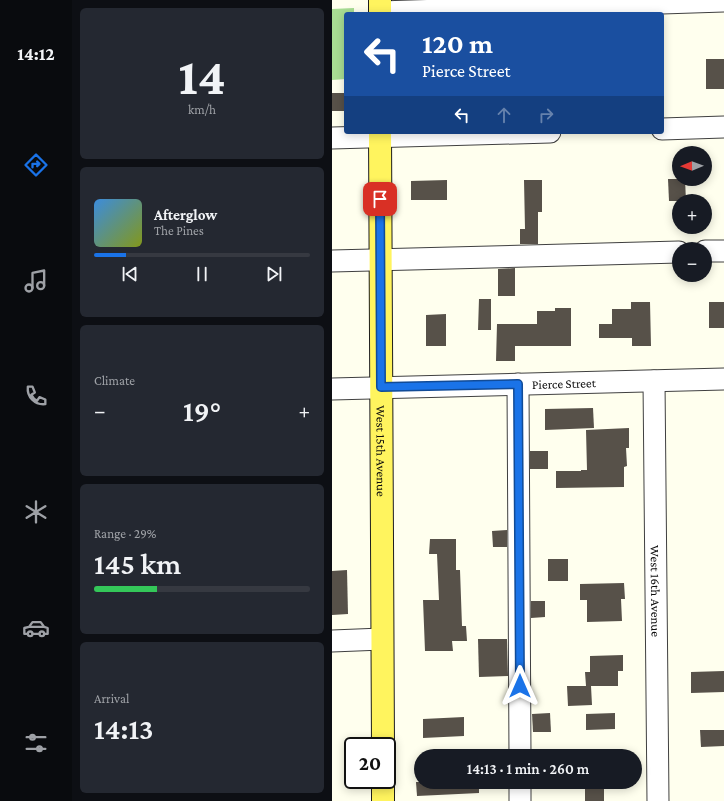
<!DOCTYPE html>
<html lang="en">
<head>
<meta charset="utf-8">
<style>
  body { margin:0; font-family:"Crimson Pro",serif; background:#242831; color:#f1f3f6; height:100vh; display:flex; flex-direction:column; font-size:15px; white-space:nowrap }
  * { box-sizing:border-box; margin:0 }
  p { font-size:13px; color:#9ea1a6 }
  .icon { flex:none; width:22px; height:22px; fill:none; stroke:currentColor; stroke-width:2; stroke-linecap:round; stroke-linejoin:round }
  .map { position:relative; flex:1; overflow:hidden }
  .details { display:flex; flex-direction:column; gap:8px; padding:8px; background:#0d0f14; width:260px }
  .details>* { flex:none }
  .guide { position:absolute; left:12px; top:12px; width:320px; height:122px; border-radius:4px; box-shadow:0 2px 10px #0003; background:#1a4fa0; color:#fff; overflow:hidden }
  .needle { width:26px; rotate:269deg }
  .controls { position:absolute; left:340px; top:146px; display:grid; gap:8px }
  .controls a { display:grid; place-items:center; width:40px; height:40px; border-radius:50%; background:#171b24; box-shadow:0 2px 10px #0003; font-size:20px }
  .speed { position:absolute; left:12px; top:737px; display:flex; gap:8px; font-size:20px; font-weight:700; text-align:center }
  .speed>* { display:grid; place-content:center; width:52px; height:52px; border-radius:50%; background:#171b24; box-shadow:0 2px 10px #0003; line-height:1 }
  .speed .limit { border:2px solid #111; border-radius:6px; background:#fff; color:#111 }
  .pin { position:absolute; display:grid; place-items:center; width:34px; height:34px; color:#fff; margin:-17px; border-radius:8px; box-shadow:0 2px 6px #0006 }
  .me { position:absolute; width:44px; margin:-22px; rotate:0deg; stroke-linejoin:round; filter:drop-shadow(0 0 3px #0008) }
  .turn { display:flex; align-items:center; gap:14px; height:84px; padding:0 12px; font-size:18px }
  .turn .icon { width:52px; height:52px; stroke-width:2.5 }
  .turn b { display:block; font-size:28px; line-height:34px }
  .lanes { display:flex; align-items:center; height:38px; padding:0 12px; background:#0003; justify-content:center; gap:20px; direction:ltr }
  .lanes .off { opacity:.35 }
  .big { font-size:30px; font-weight:600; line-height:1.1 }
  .details .widget { flex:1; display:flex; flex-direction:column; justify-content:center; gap:6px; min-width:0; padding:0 14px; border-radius:6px; background:#242831 }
  .details .dial { align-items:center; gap:0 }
  .dial b { font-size:52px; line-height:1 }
  .song { display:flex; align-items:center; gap:12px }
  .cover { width:48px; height:48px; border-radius:6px; background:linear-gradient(135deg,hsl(210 70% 55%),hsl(70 70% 35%)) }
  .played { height:4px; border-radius:2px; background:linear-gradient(90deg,#1a73e8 15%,#363941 15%) }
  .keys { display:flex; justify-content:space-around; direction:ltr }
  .heat { display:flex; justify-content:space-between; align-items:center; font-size:22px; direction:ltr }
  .charge { height:6px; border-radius:3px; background:linear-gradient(90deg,#34c759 29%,#363941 0) }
  .trip { position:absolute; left:82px; top:749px; width:228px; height:40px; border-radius:20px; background:#171b24; box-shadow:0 2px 10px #0003; font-weight:600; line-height:40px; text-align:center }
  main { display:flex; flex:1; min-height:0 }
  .menu { display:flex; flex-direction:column; width:72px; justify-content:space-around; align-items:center; background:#090b0e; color:#9ea1a6 }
  .menu .icon { width:28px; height:28px }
  .menu .current { color:#1a73e8 }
  .menu b { font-size:18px; color:#f1f3f6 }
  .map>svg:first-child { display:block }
  .forest { fill:#a8dd93 }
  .building { fill:#575149 }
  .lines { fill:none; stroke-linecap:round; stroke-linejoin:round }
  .minor-casing { stroke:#404040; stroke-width:23 }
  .major-casing { stroke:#1e1e1e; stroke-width:24 }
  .minor { stroke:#fff; stroke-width:21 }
  .major { stroke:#fff45e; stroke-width:22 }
  .route-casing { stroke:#114b97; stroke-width:10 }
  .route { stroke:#1a73e8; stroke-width:7 }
  .labels { text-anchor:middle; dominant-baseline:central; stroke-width:4; stroke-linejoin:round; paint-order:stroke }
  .street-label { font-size:13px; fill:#0d0d0d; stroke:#fff }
</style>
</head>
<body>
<main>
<nav class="menu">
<b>14:12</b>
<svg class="icon current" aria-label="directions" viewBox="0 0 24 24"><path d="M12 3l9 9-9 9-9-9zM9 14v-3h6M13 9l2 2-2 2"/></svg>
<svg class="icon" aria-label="music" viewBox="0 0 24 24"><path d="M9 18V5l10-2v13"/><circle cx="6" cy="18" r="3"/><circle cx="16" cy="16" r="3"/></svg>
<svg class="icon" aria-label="phone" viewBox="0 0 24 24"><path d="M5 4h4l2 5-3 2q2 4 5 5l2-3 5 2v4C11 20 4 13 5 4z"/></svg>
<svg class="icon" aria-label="climate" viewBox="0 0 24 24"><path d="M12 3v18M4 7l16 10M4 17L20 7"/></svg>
<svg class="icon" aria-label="car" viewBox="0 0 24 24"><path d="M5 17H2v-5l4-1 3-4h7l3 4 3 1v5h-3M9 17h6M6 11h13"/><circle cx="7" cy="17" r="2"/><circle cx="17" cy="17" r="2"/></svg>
<svg class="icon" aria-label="filters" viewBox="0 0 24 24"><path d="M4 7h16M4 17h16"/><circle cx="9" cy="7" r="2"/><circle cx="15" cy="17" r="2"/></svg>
</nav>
<section class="details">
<div class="widget dial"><b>14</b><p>km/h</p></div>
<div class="widget">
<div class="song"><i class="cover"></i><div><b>Afterglow</b><p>The Pines</p></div></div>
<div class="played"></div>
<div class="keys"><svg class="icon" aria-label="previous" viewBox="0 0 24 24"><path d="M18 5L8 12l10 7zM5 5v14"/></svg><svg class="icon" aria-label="pause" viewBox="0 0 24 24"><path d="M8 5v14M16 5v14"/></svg><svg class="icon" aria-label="next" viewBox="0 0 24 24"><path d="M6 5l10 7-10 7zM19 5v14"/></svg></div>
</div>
<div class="widget"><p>Climate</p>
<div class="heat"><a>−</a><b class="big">19°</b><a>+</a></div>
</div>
<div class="widget"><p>Range · 29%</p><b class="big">145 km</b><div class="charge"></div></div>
<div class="widget"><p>Arrival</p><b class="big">14:13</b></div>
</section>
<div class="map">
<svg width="392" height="801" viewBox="0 0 392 801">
  <rect width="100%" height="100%" fill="#ffe"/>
  <path class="forest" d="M 22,8 L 22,14 L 14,14 L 14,79 L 0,80 L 0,9 Z"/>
  <g class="building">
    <rect x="374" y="59" width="18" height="30"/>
    <rect x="0" y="93" width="14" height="18"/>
    <path d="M 336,179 L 353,179 L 354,201 L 337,201 Z"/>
    <path d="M 115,180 L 115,200 L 79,200 L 79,181 Z"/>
    <path d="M 192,180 L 210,180 L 210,212 L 206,212 L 206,244 L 188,244 L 188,229 L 193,229 Z"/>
    <path d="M 183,268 L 183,296 L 166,296 L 166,269 Z"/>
    <path d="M 147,299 L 159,299 L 159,330 L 146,330 Z"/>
    <path d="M 299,302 L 318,302 L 319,346 L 300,346 L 300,338 L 267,338 L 267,324 L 280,324 L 280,309 L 299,309 Z"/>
    <rect x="377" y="302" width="15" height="26"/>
    <path d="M 223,308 L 239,308 L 239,346 L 183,346 L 183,361 L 164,361 L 165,324 L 205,324 L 205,311 L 223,311 Z"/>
    <path d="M 114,314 L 114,346 L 94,346 L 94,315 Z"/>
    <path d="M 261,408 L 262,428 L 213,430 L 213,409 Z"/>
    <path d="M 297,428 L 297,448 L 294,448 L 295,466 L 292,467 L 292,487 L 224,488 L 224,471 L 249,471 L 249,470 L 255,470 L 254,430 Z"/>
    <rect x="198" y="451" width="18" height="18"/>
    <path d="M 175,530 L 175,547 L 161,547 L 160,531 Z"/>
    <path d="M 98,539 L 124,539 L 124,570 L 128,570 L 130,626 L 134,626 L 135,641 L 120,641 L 121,651 L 93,651 L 91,600 L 107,600 L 105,554 L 97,554 Z"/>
    <rect x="216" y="559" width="20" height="22"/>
    <path d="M 15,570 L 16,614 L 0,615 L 0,571 Z"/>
    <path d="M 292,583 L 293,599 L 289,599 L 290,621 L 255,622 L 255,600 L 248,600 L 248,584 Z"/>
    <path d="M 199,601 L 213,601 L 213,617 L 199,618 Z"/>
    <path d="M 146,639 L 175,639 L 176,676 L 147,677 Z"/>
    <path d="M 291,655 L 291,671 L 286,671 L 286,686 L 259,686 L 260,705 L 236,706 L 235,686 L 254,686 L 253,672 L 258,672 L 258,656 Z"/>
    <path d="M 392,671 L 392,692 L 359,693 L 359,672 Z"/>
    <path d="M 218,713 L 219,732 L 201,732 L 200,714 Z"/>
    <path d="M 283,713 L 283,729 L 254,730 L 254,714 Z"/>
    <path d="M 132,717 L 132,736 L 91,738 L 91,719 Z"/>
    <path d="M 368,730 L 392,730 L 392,746 L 369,747 Z"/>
    <path d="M 84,782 L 147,782 L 147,793 L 85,796 Z"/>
    <rect x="253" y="782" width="19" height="19"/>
  </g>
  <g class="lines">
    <defs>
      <g id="minor">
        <path d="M 48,12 L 392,1"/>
        <path d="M 330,129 L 392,127"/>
        <path d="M 0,138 L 218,132"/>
        <path d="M 373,251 L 392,251"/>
        <path d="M 0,261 L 347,252"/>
        <path id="s1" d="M 322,381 L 326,801"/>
        <path d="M 186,384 L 188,756"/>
        <path id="s2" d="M 0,389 L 392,379"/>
        <path d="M 0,641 L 50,639"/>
        <path d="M 188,782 L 188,801"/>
      </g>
      <g id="major">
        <path d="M 48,14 L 48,0"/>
        <path id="s3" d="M 48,132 L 51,746"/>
        <path d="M 51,780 L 51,801"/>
      </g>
    </defs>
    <use href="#minor" class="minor-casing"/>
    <use href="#major" class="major-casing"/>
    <use href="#minor" class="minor"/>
    <use href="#major" class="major"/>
  </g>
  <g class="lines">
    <defs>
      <path id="route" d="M 48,199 L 49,387 L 186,384 L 188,686"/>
    </defs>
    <use href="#route" class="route-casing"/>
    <use href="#route" class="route"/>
  </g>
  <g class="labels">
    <g class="street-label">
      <text stroke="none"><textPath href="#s2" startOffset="232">Pierce Street</textPath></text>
      <text stroke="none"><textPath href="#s3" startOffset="319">West 15th Avenue</textPath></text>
      <text stroke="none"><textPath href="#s1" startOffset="210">West 16th Avenue</textPath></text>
    </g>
  </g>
</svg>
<div class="controls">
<a><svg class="needle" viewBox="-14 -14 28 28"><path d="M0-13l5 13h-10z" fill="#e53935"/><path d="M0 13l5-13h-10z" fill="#9ea1a6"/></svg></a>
<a>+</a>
<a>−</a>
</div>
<div class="speed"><div class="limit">20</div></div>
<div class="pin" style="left:48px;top:199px;background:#d93025"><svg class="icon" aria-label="arrive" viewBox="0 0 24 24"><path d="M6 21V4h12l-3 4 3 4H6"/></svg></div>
<svg class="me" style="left:188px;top:686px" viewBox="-20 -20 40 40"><path d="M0-17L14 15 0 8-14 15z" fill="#1a73e8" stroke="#fff" stroke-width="4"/></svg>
<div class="trip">14:13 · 1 min · 260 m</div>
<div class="guide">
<div class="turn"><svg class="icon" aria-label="left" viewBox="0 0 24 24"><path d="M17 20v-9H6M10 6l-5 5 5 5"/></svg><div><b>120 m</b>Pierce Street</div></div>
<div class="lanes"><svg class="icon" aria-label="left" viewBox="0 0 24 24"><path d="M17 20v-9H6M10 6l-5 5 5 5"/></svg><svg class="icon off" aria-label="ahead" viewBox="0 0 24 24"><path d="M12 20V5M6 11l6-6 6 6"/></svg><svg class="icon off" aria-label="right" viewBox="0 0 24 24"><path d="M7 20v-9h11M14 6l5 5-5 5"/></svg></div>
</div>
</div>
</main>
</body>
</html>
